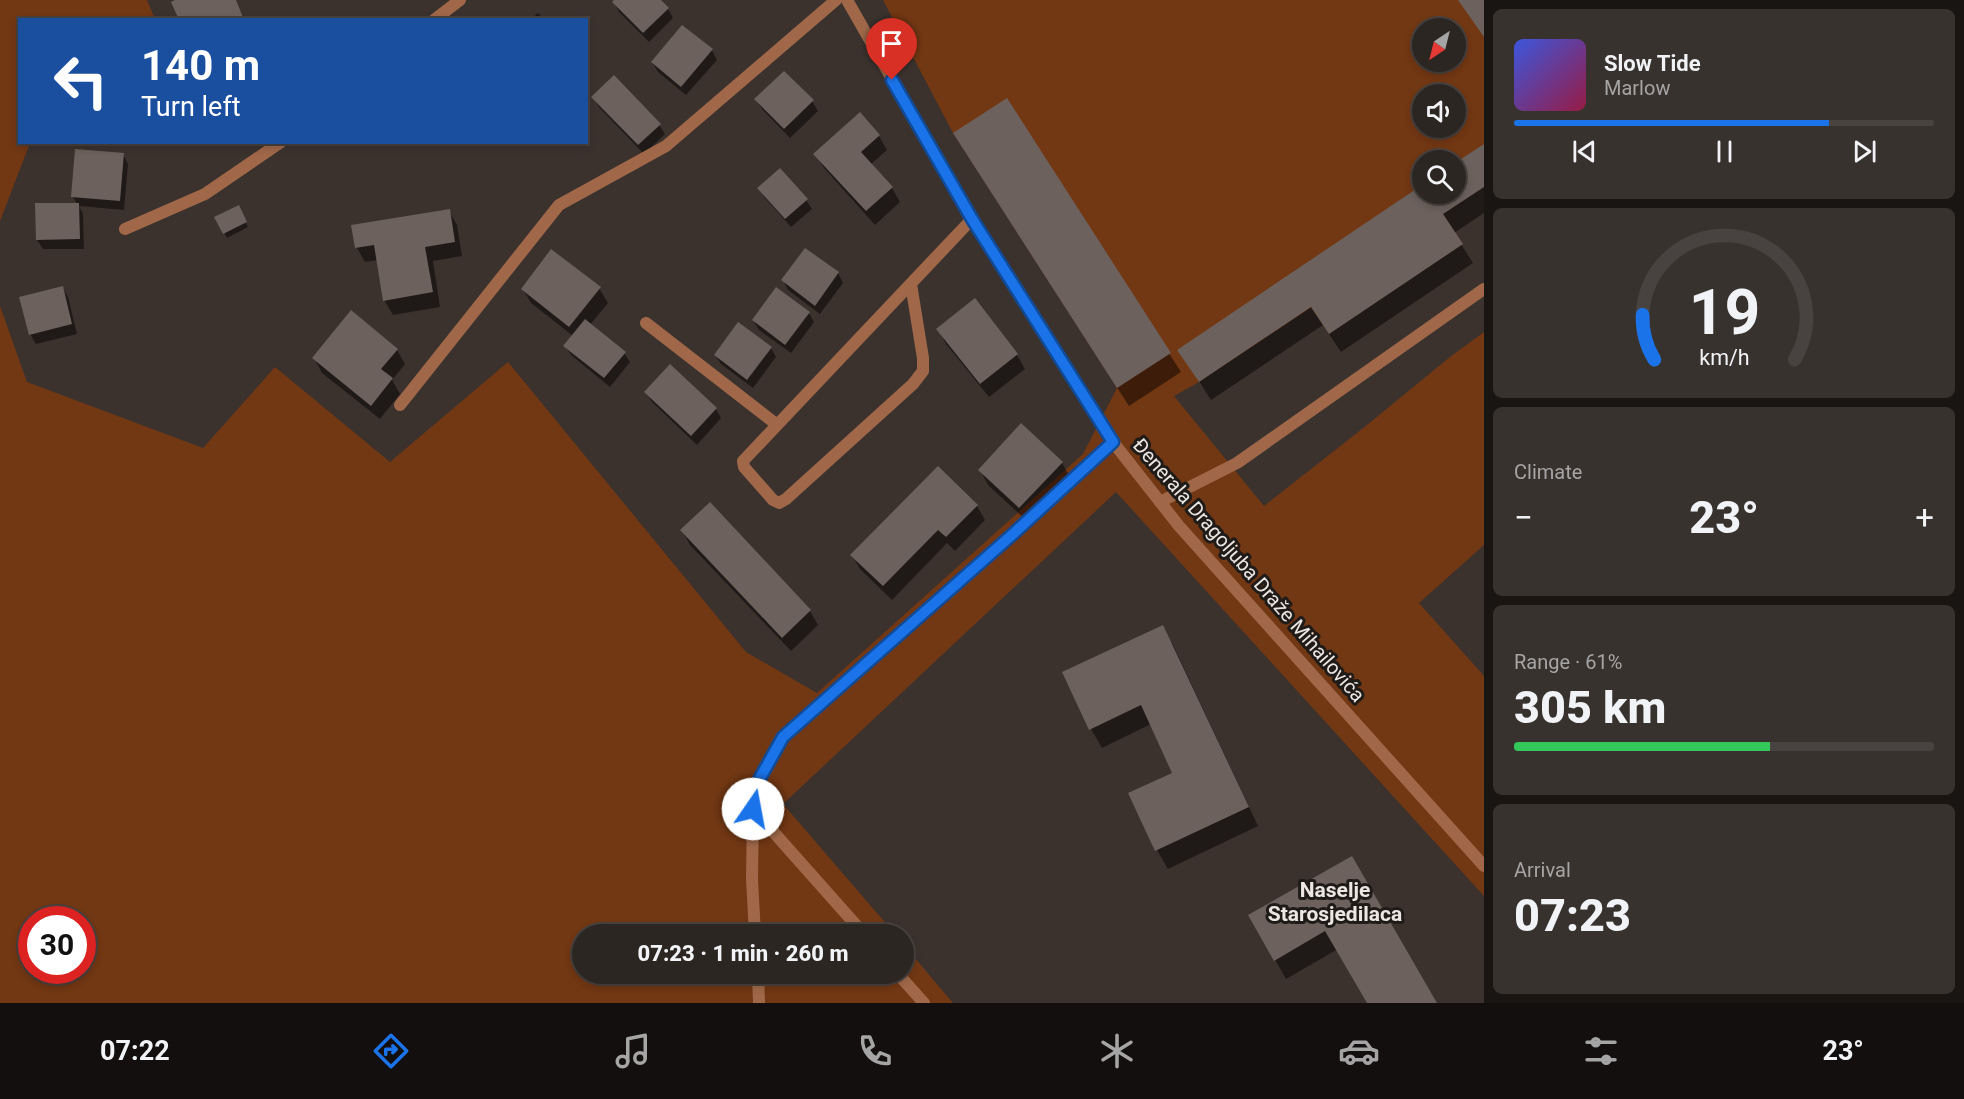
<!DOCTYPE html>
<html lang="en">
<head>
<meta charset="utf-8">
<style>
  body { margin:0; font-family:Roboto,sans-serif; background:#38322f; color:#f1f3f6; height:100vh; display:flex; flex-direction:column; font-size:22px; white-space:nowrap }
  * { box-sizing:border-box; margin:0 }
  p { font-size:20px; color:#a6a5a5 }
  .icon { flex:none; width:33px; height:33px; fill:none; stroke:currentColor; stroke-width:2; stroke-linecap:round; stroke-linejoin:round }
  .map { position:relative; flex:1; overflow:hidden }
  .side { display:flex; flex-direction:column; gap:9px; padding:9px; background:#181513; width:480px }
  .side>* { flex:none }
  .hud { position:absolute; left:18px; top:18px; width:570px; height:126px; border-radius:0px; box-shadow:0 3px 9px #0003,0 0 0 2px #484340; background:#1a4fa0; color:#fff; overflow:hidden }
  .needle { width:39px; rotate:215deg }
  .controls { position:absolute; left:1412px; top:18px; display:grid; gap:12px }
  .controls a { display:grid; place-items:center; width:54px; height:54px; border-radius:50%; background:#2c2622; box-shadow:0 3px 9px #0003,0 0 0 2px #484340; font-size:30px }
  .speed { position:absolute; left:18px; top:906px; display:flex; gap:12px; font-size:30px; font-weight:700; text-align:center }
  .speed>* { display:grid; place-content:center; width:78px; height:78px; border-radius:50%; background:#2c2622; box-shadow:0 3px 9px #0003,0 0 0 2px #484340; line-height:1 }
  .speed .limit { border:9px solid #d22; background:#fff; color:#111 }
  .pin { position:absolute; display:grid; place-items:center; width:51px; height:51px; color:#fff; margin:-62px -26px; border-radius:50% 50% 50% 0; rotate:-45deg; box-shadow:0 0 6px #0007 }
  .pin .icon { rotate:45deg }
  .me { position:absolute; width:66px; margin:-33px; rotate:12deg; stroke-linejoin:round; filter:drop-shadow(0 0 4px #0008) }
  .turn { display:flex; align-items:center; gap:21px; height:126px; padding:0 24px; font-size:27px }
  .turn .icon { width:78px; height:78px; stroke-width:2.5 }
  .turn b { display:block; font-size:42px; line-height:51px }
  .big { font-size:45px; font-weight:800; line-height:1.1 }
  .side .widget { flex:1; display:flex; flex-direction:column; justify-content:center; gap:9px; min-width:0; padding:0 21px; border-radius:9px; background:#38322f }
  .side .dial { align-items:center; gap:0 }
  .dial svg { height:156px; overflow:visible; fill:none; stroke:#484340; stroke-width:7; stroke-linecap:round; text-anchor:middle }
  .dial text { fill:#f1f3f6; stroke:none }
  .song { display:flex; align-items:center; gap:18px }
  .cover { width:72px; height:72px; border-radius:9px; background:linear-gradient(135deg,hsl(230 70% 55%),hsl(340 70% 35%)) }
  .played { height:6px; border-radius:3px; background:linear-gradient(90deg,#1a73e8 75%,#484340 75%) }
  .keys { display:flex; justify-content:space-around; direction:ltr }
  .heat { display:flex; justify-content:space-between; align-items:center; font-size:33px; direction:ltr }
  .charge { height:9px; border-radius:4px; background:linear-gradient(90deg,#34c759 61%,#484340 0) }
  .trip { position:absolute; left:572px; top:924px; width:342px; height:60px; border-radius:30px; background:#2c2622; box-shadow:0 3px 9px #0003,0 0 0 2px #484340; font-weight:800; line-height:60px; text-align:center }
  .tabs { display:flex; height:96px; justify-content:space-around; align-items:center; background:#120f0e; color:#a6a5a5 }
  .tabs .icon { width:42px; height:42px }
  .tabs .active { color:#1a73e8 }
  .tabs b { font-size:27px; color:#f1f3f6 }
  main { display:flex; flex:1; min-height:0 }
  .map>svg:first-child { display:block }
  .green { fill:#723713; fill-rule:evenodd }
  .shadow { fill:#0007 }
  .building { fill:#6c615c }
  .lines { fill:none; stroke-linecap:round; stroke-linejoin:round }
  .lane { stroke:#a06849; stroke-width:12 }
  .street { stroke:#a06849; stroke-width:12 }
  .route-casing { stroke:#114b97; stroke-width:15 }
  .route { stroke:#1a73e8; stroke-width:10 }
  .labels { text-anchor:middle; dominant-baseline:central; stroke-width:6; stroke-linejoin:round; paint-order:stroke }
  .street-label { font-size:20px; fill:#ede7e4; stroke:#1f1b19 }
  .neighbourhood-label { font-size:21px; font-weight:bold; fill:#ede7e4; stroke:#1f1b19 }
</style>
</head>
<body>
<main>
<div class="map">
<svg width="1484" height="1003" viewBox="0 0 1484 1003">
  <rect width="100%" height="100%" fill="#3b322e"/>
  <g class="green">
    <path d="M 0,0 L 147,0 L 155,19 L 20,20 L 20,142 L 30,143 L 0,221 Z"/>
    <path d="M 883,0 L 1484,0 L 1484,187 L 1443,214 L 1463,244 L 1329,334 L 1311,308 L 1199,382 L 1174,396 L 1264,506 L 1362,429 L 1450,357 L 1484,332 L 1484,545 L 1419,603 L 1484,676 L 1484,896 L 1116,492 L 783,804 L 895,934 L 582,934 L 582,974 L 903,974 L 903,944 L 953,1003 L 0,1003 L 0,306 L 27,382 L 203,448 L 275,367 L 390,462 L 508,362 L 746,652 L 817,693 L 1083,454 L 1117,388 L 953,133 ZM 1422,28 L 1455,28 L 1455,62 L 1422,62 ZM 1422,94 L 1455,94 L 1455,128 L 1422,128 ZM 1422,160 L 1455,160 L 1455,194 L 1422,194 ZM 32,920 L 82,920 L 82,970 L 32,970 Z"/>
  </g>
  <g class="shadow">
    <path d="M 617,0 L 659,0 L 668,9 L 673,18 L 649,42 L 619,12 L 614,2 Z"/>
    <path d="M 538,13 L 545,20 L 530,20 Z"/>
    <path d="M 712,50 L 717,60 L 686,95 L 658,72 L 652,62 Z"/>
    <path d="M 593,97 L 659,125 L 665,134 L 644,154 L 599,107 Z"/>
    <path d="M 756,100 L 812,101 L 818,111 L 790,138 L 762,109 Z"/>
    <path d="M 1006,100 L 1181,372 L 1129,406 L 966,152 Z"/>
    <path d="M 879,136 L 887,150 L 870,165 L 892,188 L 900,202 L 875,225 L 824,168 L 815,154 Z"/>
    <path d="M 1484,145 L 1484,213 L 1454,233 L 1473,263 L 1341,352 L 1323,325 L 1211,400 L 1179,350 L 1422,187 L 1422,194 L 1455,194 L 1455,165 Z"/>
    <path d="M 123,154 L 128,164 L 124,210 L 79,206 L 83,214 L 84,249 L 43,249 L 37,240 L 77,204 L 73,197 Z"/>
    <path d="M 759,188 L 806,200 L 812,209 L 791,227 L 765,198 Z"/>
    <path d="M 238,207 L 248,227 L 227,238 L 217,218 Z"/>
    <path d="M 449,211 L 457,225 L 462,256 L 433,261 L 440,307 L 393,315 L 384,300 L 378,260 L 365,262 L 357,248 L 353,226 Z"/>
    <path d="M 838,273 L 843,283 L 820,314 L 788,290 L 783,280 Z"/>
    <path d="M 63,288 L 68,297 L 77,334 L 36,344 L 30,334 Z"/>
    <path d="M 599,288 L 608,303 L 590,325 L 624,353 L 630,362 L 610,387 L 571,355 L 565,346 L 573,336 L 531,303 L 523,289 Z"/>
    <path d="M 809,313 L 814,322 L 791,353 L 759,330 L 753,320 Z"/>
    <path d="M 938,329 L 1017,355 L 1025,369 L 989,397 L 946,344 Z"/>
    <path d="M 771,348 L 776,357 L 753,388 L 721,364 L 715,355 Z"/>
    <path d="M 397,350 L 405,364 L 392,380 L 400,394 L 380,419 L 322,373 L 314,358 Z"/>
    <path d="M 646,392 L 716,409 L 721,418 L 697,445 L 652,402 Z"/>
    <path d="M 1062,463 L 1070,477 L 1028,522 L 988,485 L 980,470 Z"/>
    <path d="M 977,506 L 985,520 L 955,551 L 947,543 L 892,600 L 860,569 L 852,555 Z"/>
    <path d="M 682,530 L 810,611 L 818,625 L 791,651 L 690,545 Z"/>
    <path d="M 1162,627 L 1173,645 L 1258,826 L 1168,869 L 1157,850 L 1174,773 L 1151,724 L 1102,748 L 1091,729 Z"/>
    <path d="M 1351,858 L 1435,1003 L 1366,1003 L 1368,1002 L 1338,949 L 1286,979 L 1250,916 Z"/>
  </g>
  <g class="building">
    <path d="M 175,0 L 236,0 L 244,20 L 179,20 L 171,2 Z"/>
    <path d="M 614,0 L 661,0 L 669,8 L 643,33 L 612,2 Z"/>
    <path d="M 1458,0 L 1484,0 L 1484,37 Z"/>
    <path d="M 682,25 L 713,49 L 681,87 L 651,62 Z"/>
    <path d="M 784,71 L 814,100 L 784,129 L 754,99 Z"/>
    <path d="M 614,75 L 661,124 L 638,145 L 591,97 Z"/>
    <path d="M 1007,98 L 1171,353 L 1117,388 L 953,133 Z"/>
    <path d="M 860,112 L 880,135 L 861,152 L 893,187 L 866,211 L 813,154 Z"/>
    <path d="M 1484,144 L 1484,187 L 1443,214 L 1463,244 L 1329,334 L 1311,307 L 1199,382 L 1177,350 L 1422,185 L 1422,194 L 1455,194 L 1455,163 Z"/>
    <path d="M 75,149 L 124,153 L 120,201 L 71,197 Z"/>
    <path d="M 780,168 L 808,199 L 785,219 L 757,188 Z"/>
    <path d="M 35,203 L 79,203 L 80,239 L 36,240 Z"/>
    <path d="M 239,205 L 247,222 L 223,234 L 214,217 Z"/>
    <path d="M 450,209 L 455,242 L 425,247 L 433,292 L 383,301 L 374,245 L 355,248 L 351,225 Z"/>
    <path d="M 805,248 L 839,272 L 815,306 L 781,280 Z"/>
    <path d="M 551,249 L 601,287 L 569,327 L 521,289 Z"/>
    <path d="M 63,286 L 72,324 L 29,335 L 19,297 Z"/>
    <path d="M 776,287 L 810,312 L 785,345 L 752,320 Z"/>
    <path d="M 975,298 L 1018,354 L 980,384 L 936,329 Z"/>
    <path d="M 351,310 L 398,349 L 381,369 L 393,378 L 371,406 L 312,358 Z"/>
    <path d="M 585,319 L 626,352 L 604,378 L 563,346 Z"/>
    <path d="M 738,322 L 772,347 L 747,380 L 714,355 Z"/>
    <path d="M 670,364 L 717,408 L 691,436 L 644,392 Z"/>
    <path d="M 1021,423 L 1063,462 L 1019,508 L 978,470 Z"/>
    <path d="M 938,466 L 978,505 L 946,537 L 938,530 L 883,586 L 850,555 Z"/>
    <path d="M 710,502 L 811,610 L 782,638 L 680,530 Z"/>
    <path d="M 1163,625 L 1249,807 L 1155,851 L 1128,793 L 1172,773 L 1141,705 L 1089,730 L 1062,672 Z"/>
    <path d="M 1352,856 L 1437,1003 L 1367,1003 L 1325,931 L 1274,961 L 1248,915 Z"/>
  </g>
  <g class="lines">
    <g class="lane">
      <path d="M 911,284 L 923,358 L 923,371 L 913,384 L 786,499 L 779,503 L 773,500 L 744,467 L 743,461 L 972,219"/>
      <path d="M 646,323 L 776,424"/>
      <path d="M 1160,502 L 1237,463 L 1484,289"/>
    </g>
    <g class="street">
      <path d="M 847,0 L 972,219 L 1113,442 L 1179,526 L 1484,866"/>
      <path d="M 434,20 L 460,0"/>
      <path d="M 125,229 L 205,194 L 281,142"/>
      <path d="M 400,405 L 559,205 L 666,146 L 836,0"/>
      <path d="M 753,809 L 752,879 L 755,934"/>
      <path d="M 864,934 L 753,809 L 760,778 L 783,737 L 1013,534 L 1113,442"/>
      <path d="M 758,974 L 759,1003"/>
      <path d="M 898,974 L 924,1003"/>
    </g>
  </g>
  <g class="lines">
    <defs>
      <path id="route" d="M 753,809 L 760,778 L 783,737 L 1013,534 L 1113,442 L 972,219 L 892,80"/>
    </defs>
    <use href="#route" class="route-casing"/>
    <use href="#route" class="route"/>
  </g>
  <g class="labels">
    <g class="street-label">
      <text transform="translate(1249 570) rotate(49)">Đenerala Dragoljuba Draže Mihailovića</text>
    </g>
    <g class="neighbourhood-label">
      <text x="1335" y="890">Naselje<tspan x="1335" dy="24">Starosjedilaca</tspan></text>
    </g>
  </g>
</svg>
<div class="controls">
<a><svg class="needle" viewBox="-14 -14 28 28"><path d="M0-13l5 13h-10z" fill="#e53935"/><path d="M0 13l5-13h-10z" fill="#a6a5a5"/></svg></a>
<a><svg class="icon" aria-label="sound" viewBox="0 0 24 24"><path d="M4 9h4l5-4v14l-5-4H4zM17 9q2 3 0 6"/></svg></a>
<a><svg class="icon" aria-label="search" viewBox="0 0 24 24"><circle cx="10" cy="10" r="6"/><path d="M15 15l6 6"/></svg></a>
</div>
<div class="speed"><div class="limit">30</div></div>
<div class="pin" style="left:892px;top:80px;background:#d93025"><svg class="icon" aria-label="arrive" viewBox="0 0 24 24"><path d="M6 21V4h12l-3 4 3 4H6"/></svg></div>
<svg class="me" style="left:753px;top:809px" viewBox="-20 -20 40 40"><circle r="19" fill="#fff"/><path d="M0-13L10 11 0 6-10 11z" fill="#1a73e8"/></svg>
<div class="trip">07:23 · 1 min · 260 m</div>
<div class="hud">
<div class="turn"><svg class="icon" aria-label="left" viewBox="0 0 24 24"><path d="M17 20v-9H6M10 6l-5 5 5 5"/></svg><div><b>140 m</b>Turn left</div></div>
</div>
</div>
<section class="side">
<div class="widget">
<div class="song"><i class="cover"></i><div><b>Slow Tide</b><p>Marlow</p></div></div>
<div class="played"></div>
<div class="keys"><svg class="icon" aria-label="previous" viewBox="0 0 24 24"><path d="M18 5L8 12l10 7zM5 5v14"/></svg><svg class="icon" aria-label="pause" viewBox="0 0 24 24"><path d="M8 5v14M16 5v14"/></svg><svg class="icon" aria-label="next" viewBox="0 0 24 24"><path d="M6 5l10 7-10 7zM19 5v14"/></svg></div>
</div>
<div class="widget dial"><svg viewBox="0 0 100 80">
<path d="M14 69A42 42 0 1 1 86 69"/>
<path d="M14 69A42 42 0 0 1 8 46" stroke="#1a73e8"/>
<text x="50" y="56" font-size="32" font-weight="700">19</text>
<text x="50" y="72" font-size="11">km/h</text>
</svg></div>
<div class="widget"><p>Climate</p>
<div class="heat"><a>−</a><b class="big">23°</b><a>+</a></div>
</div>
<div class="widget"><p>Range · 61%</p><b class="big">305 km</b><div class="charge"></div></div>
<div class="widget"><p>Arrival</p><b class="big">07:23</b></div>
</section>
</main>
<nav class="tabs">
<b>07:22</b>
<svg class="icon active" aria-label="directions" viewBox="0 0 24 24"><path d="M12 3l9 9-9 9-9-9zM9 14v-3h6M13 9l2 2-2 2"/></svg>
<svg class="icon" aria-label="music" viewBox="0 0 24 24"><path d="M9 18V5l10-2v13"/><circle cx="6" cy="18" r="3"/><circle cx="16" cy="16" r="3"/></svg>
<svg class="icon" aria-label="phone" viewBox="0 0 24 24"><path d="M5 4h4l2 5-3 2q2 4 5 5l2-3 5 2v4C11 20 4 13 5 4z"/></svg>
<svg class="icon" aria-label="climate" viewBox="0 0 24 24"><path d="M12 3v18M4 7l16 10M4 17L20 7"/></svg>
<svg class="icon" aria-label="car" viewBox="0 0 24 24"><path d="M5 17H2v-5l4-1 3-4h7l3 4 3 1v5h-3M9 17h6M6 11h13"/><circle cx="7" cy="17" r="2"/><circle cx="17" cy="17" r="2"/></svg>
<svg class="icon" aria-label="filters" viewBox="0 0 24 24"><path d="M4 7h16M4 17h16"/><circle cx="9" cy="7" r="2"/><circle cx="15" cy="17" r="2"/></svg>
<b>23°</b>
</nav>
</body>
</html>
